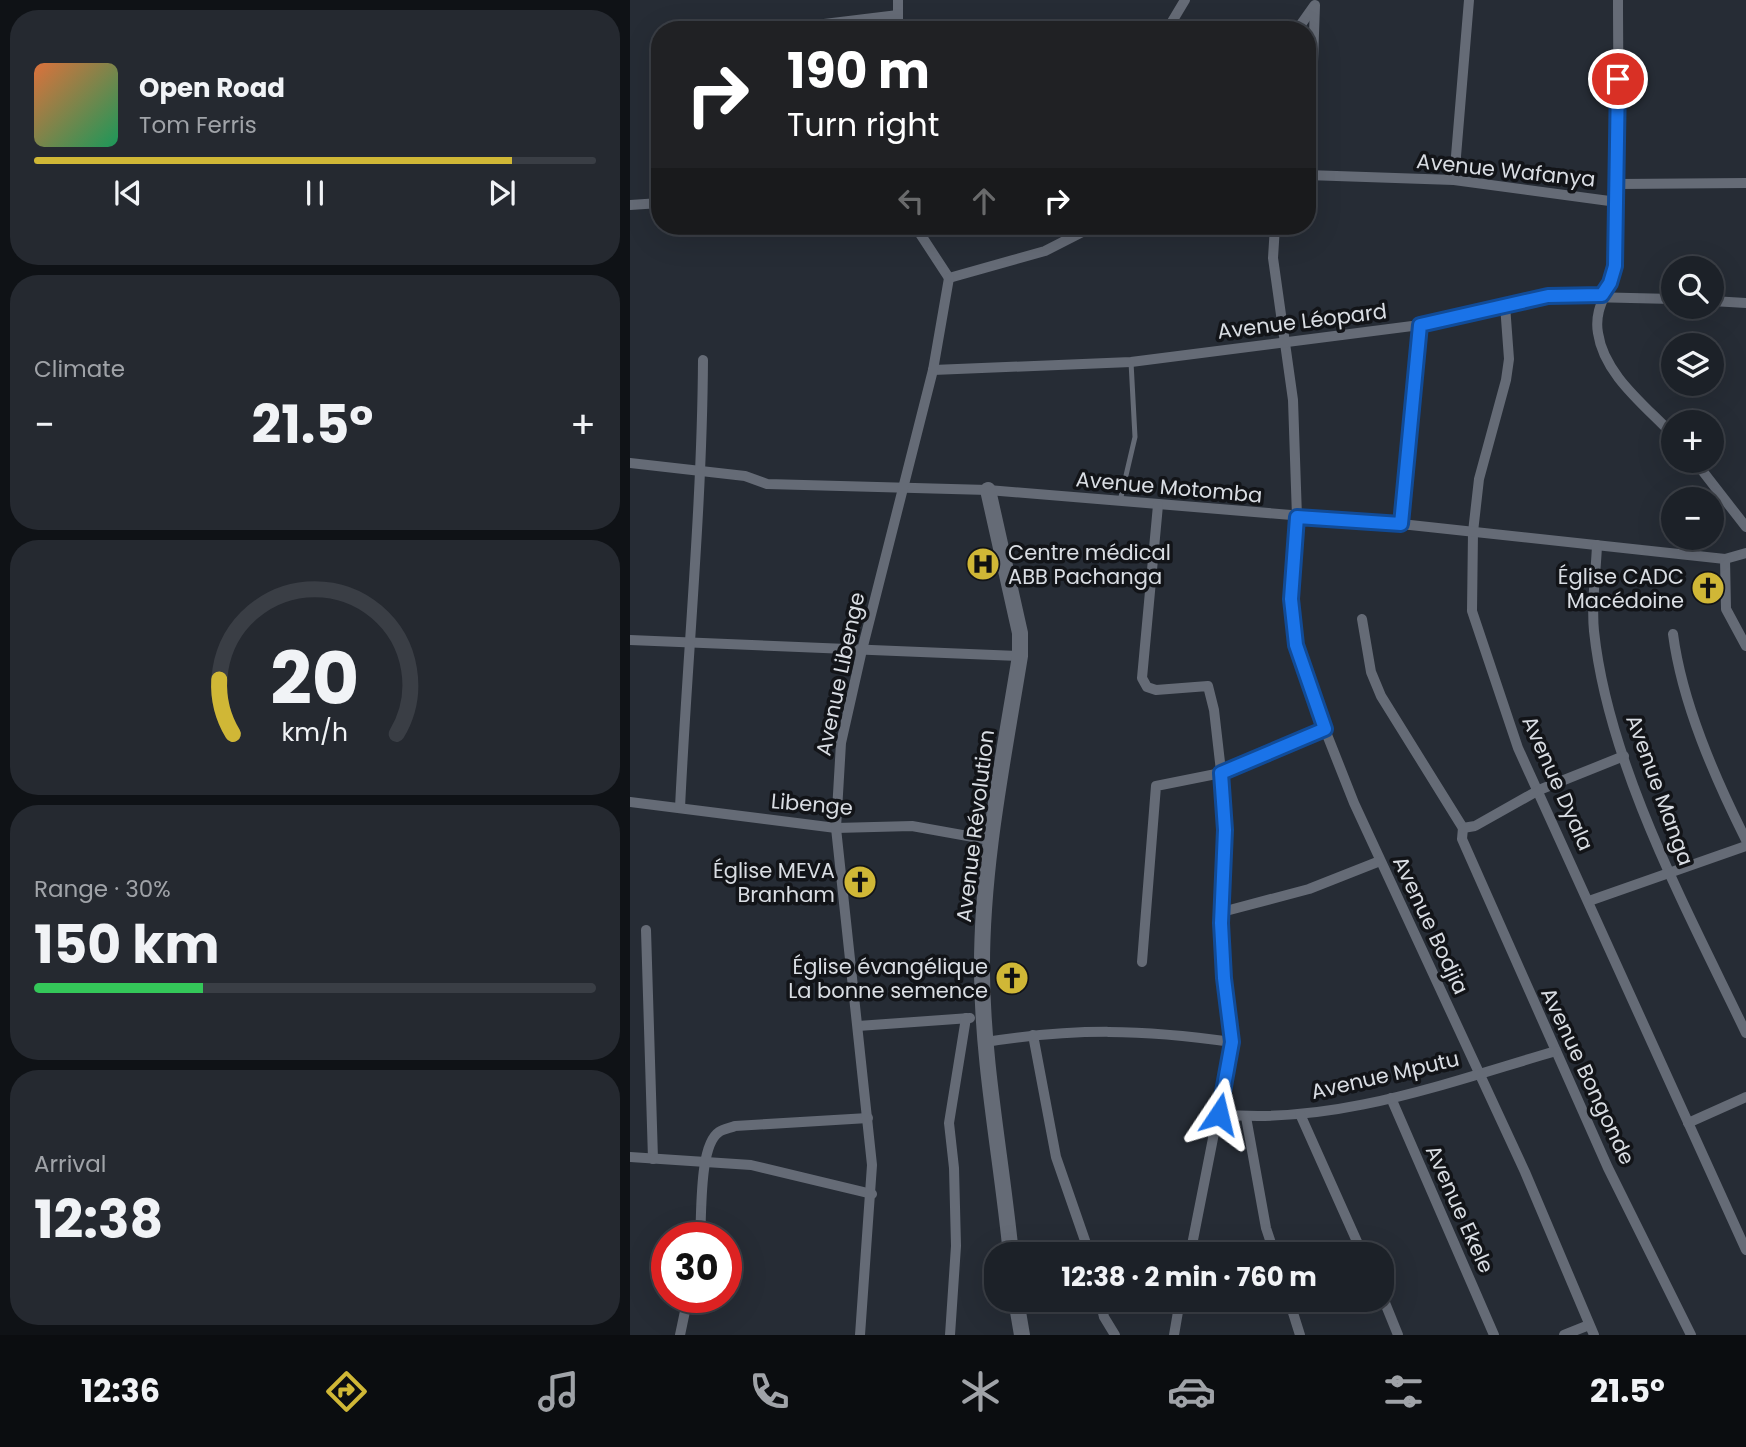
<!DOCTYPE html>
<html lang="en">
<head>
<meta charset="utf-8">
<style>
  body { margin:0; font-family:Poppins,sans-serif; background:#252930; color:#f1f3f6; height:100vh; display:flex; flex-direction:column; font-size:26px; white-space:nowrap }
  * { box-sizing:border-box; margin:0 }
  p { font-size:23px; color:#a0a3a8 }
  .icon { flex:none; width:38px; height:38px; fill:none; stroke:currentColor; stroke-width:2; stroke-linecap:round; stroke-linejoin:round }
  .map { position:relative; flex:1; overflow:hidden }
  .details { display:flex; flex-direction:column; gap:10px; padding:10px; background:#0f1216; width:630px }
  .details>* { flex:none }
  .hud { position:absolute; left:21px; top:21px; width:665px; height:214px; border-radius:28px; box-shadow:0 7px 28px #0002,0 0 0 2px #3a3e45; background:#202124; color:#fff; overflow:hidden }
  .fabs { position:absolute; left:1031px; top:256px; display:grid; gap:14px }
  .fabs a { display:grid; place-items:center; width:63px; height:63px; border-radius:50%; background:#1c2128; box-shadow:0 7px 28px #0002,0 0 0 2px #3a3e45; font-size:35px }
  .speed { position:absolute; left:21px; top:1222px; display:flex; gap:14px; font-size:35px; font-weight:700; text-align:center }
  .speed>* { display:grid; place-content:center; width:91px; height:91px; border-radius:50%; background:#1c2128; box-shadow:0 7px 28px #0002,0 0 0 2px #3a3e45; line-height:1 }
  .speed .limit { border:10px solid #d22; background:#fff; color:#111 }
  .pin { position:absolute; display:grid; place-items:center; width:60px; height:60px; color:#fff; margin:-30px; border:4px solid #fff; border-radius:50%; box-shadow:0 2px 7px #0007 }
  .me { position:absolute; width:77px; margin:-38px; rotate:10deg; stroke-linejoin:round; filter:drop-shadow(0 0 5px #0008) }
  .turn { display:flex; align-items:center; gap:24px; height:147px; padding:0 21px; font-size:32px }
  .turn .icon { width:91px; height:91px; stroke-width:2.5 }
  .turn b { display:block; font-size:49px; line-height:60px }
  .lanes { display:flex; align-items:center; height:66px; padding:0 21px; background:#0003; justify-content:center; gap:35px; direction:ltr }
  .lanes .off { opacity:.35 }
  .big { font-size:52px; font-weight:700; line-height:1.1 }
  .details .tile { flex:1; display:flex; flex-direction:column; justify-content:center; gap:10px; min-width:0; padding:0 24px; border-radius:28px; background:#252930 }
  .details .dial { align-items:center; gap:0 }
  .dial svg { height:182px; overflow:visible; fill:none; stroke:#3a3e45; stroke-width:7; stroke-linecap:round; text-anchor:middle }
  .dial text { fill:#f1f3f6; stroke:none }
  .song { display:flex; align-items:center; gap:21px }
  .cover { width:84px; height:84px; border-radius:10px; background:linear-gradient(135deg,hsl(20 70% 55%),hsl(150 70% 35%)) }
  .played { height:7px; border-radius:4px; background:linear-gradient(90deg,#d0b736 85%,#3a3e45 85%) }
  .keys { display:flex; justify-content:space-around; direction:ltr }
  .heat { display:flex; justify-content:space-between; align-items:center; font-size:38px; direction:ltr }
  .charge { height:10px; border-radius:5px; background:linear-gradient(90deg,#34c759 30%,#3a3e45 0) }
  .trip { position:absolute; left:354px; top:1242px; width:410px; height:70px; border-radius:28px; background:#1c2128; box-shadow:0 7px 28px #0002,0 0 0 2px #3a3e45; font-weight:700; line-height:70px; text-align:center }
  .dock { display:flex; height:112px; justify-content:space-around; align-items:center; background:#0b0d10; color:#a0a3a8 }
  .dock .icon { width:49px; height:49px }
  .dock .selected { color:#d0b736 }
  .dock b { font-size:32px; color:#f1f3f6 }
  main { display:flex; flex:1; min-height:0 }
  .map>svg:first-child { display:block }
  .lines { fill:none; stroke-linecap:round; stroke-linejoin:round }
  .lane { stroke:#656b76; stroke-width:5 }
  .street { stroke:#656b76; stroke-width:10 }
  .secondary { stroke:#656b76; stroke-width:16 }
  .route-casing { stroke:#114b97; stroke-width:18 }
  .route { stroke:#1a73e8; stroke-width:12 }
  .labels { text-anchor:middle; dominant-baseline:central; stroke-width:7; stroke-linejoin:round; paint-order:stroke }
  .street-label { font-size:21px; fill:#d9dde3; stroke:#121418 }
  .poi-label { font-size:21px; fill:#d9dde3; stroke:#121418; text-anchor:end }
</style>
</head>
<body>
<main>
<section class="details">
<div class="tile">
<div class="song"><i class="cover"></i><div><b>Open Road</b><p>Tom Ferris</p></div></div>
<div class="played"></div>
<div class="keys"><svg class="icon" aria-label="previous" viewBox="0 0 24 24"><path d="M18 5L8 12l10 7zM5 5v14"/></svg><svg class="icon" aria-label="pause" viewBox="0 0 24 24"><path d="M8 5v14M16 5v14"/></svg><svg class="icon" aria-label="next" viewBox="0 0 24 24"><path d="M6 5l10 7-10 7zM19 5v14"/></svg></div>
</div>
<div class="tile"><p>Climate</p>
<div class="heat"><a>−</a><b class="big">21.5°</b><a>+</a></div>
</div>
<div class="tile dial"><svg viewBox="0 0 100 80">
<path d="M14 69A42 42 0 1 1 86 69"/>
<path d="M14 69A42 42 0 0 1 8 45" stroke="#d0b736"/>
<text x="50" y="56" font-size="32" font-weight="700">20</text>
<text x="50" y="72" font-size="11">km/h</text>
</svg></div>
<div class="tile"><p>Range · 30%</p><b class="big">150 km</b><div class="charge"></div></div>
<div class="tile"><p>Arrival</p><b class="big">12:38</b></div>
</section>
<div class="map">
<svg width="1116" height="1335" viewBox="0 0 1116 1335">
  <rect width="100%" height="100%" fill="#262c35"/>
  <g class="lines">
    <path class="lane" d="M 490,501 L 505,437 L 501,362"/>
    <g class="street">
      <path d="M 988,0 C 988,87 991,175 985,262 C 983,288 963,305 968,333 C 974,375 1016,406 1043,435"/>
      <path d="M 145,30 L 268,15"/>
      <path d="M 268,30 L 268,0"/>
      <path d="M 537,30 L 555,0"/>
      <path d="M 667,30 L 684,6"/>
      <path d="M 677,175 L 824,180 L 987,202"/>
      <path d="M 679,175 L 685,5"/>
      <path d="M 824,180 L 839,0"/>
      <path d="M 989,184 L 1116,183"/>
      <path d="M 0,205 L 30,203"/>
      <path d="M 285,226 L 319,278"/>
      <path d="M 645,226 L 643,258 L 663,400 L 667,517 L 661,599 L 666,645 L 675,679 L 724,803 L 895,1172 L 964,1335"/>
      <path d="M 319,278 L 415,251 L 464,226"/>
      <path d="M 1082,301 L 1116,303"/>
      <path d="M 875,305 L 879,359 L 876,380 L 849,479 L 843,532 L 842,611 L 888,748 L 1116,1250"/>
      <path d="M 303,370 L 501,362 L 790,325 L 917,296 L 1043,299"/>
      <path d="M 1064,460 L 1116,527"/>
      <path d="M 0,463 L 115,476 L 137,484 L 358,490 L 771,524 L 1095,559 L 1116,553"/>
      <path d="M 528,505 L 512,678 L 517,687 L 526,690 L 578,686 L 584,710 L 595,806 L 591,923 L 594,978 L 602,1042 L 560,1255"/>
      <path d="M 771,524 L 790,325"/>
      <path d="M 967,545 C 966,573 961,603 964,631 C 978,765 1058,912 1116,1033"/>
      <path d="M 1095,559 L 1096,609 L 1116,646"/>
      <path d="M 732,619 L 741,672 L 751,696 L 833,828"/>
      <path d="M 1043,634 C 1052,703 1085,778 1116,840"/>
      <path d="M 0,640 L 390,656"/>
      <path d="M 0,802 L 206,828 L 282,826 L 360,840"/>
      <path d="M 50,808 C 57,659 72,510 73,360"/>
      <path d="M 833,828 L 832,839 L 978,1168 L 1061,1335"/>
      <path d="M 833,828 L 845,826 L 909,790 L 994,756"/>
      <path d="M 959,901 L 1116,846"/>
      <path d="M 592,912 L 679,889 L 750,861"/>
      <path d="M 16,930 L 23,1159"/>
      <path d="M 512,962 L 526,786 L 591,773 L 695,729"/>
      <path d="M 228,1026 L 340,1018"/>
      <path d="M 403,1035 L 426,1157 L 460,1255"/>
      <path d="M 356,1042 C 445,1028 512,1029 602,1042"/>
      <path d="M 761,1098 L 864,1335"/>
      <path d="M 589,1114 C 703,1126 819,1082 926,1051"/>
      <path d="M 670,1114 L 733,1255"/>
      <path d="M 616,1117 L 636,1228 L 645,1255"/>
      <path d="M 1058,1123 L 1116,1097"/>
      <path d="M 0,1157 L 121,1165 L 242,1194"/>
      <path d="M 70,1237 C 72,1213 69,1145 89,1132 C 93,1129 100,1128 105,1126 L 238,1118"/>
      <path d="M 751,1293 L 768,1335"/>
      <path d="M 470,1300 L 474,1317 L 485,1335"/>
      <path d="M 659,1300 L 670,1335"/>
      <path d="M 50,1335 L 58,1297"/>
      <path d="M 230,1335 L 242,1165 L 206,828 L 211,743 L 232,650 L 303,370 L 319,278"/>
      <path d="M 320,1335 L 326,1246 L 324,1168 L 319,1123 L 336,1018"/>
      <path d="M 544,1335 L 550,1300"/>
      <path d="M 934,1335 L 959,1325"/>
    </g>
    <g class="secondary">
      <path d="M 358,490 L 390,633 L 390,656 C 373,761 351,867 352,974 C 353,1068 372,1161 381,1255"/>
      <path d="M 386,1300 L 392,1335"/>
    </g>
  </g>
  <g class="lines">
    <defs>
      <path id="route" d="M 589,1114 L 602,1042 L 594,978 L 591,923 L 595,830 L 591,773 L 695,729 L 666,645 L 661,599 L 667,517 L 771,524 L 790,325 L 918,296 L 972,295 L 980,283 L 985,266 L 988,79"/>
    </defs>
    <use href="#route" class="route-casing"/>
    <use href="#route" class="route"/>
  </g>
  <defs>
    <symbol id="hospital-disc" viewBox="-11 -11 22 22"><circle r="9.5" fill="#d0b736" stroke="#121418"/><path d="M-5-5h3v3.5h4V-5h3V5h-3V1.5h-4V5h-3Z" fill="#111"/></symbol>
    <symbol id="church-disc" viewBox="-11 -11 22 22"><circle r="9.5" fill="#d0b736" stroke="#121418"/><path d="M-1.2-6h2.4v3.5h3.3v2.4h-3.3V6h-2.4V-.1h-3.3v-2.4h3.3Z" fill="#111"/></symbol>
  </defs>
  <g fill-rule="evenodd">
    <use href="#hospital-disc" x="334" y="545" width="38" height="38"/>
    <use href="#church-disc" x="1059" y="569" width="38" height="38"/>
    <use href="#church-disc" x="211" y="863" width="38" height="38"/>
    <use href="#church-disc" x="363" y="959" width="38" height="38"/>
  </g>
  <g class="labels">
    <g class="street-label">
      <text transform="translate(876 170) rotate(6)">Avenue Wafanya</text>
      <text transform="translate(672 321) rotate(-7)">Avenue Léopard</text>
      <text transform="translate(539 487) rotate(5)">Avenue Motomba</text>
      <text transform="translate(210 674) rotate(-78)">Avenue Libenge</text>
      <text transform="translate(928 783) rotate(66)">Avenue Dyala</text>
      <text transform="translate(1030 790) rotate(70)">Avenue Manga</text>
      <text transform="translate(182 804) rotate(5)">Libenge</text>
      <text transform="translate(345 826) rotate(-83)">Avenue Révolution</text>
      <text transform="translate(801 925) rotate(65)">Avenue Bodjia</text>
      <text transform="translate(755 1075) rotate(-13)">Avenue Mputu</text>
      <text transform="translate(958 1076) rotate(65)">Avenue Bongonde</text>
      <text transform="translate(830 1209) rotate(66)">Avenue Ekele</text>
    </g>
    <g class="poi-label">
      <text x="378" y="552" text-anchor="start">Centre médical<tspan x="378" dy="24">ABB Pachanga</tspan></text>
      <text x="1054" y="576">Église CADC<tspan x="1054" dy="24">Macédoine</tspan></text>
      <text x="205" y="870">Église MEVA<tspan x="205" dy="24">Branham</tspan></text>
      <text x="358" y="966">Église évangélique<tspan x="358" dy="24">La bonne semence</tspan></text>
    </g>
  </g>
</svg>
<div class="fabs">
<a><svg class="icon" aria-label="search" viewBox="0 0 24 24"><circle cx="10" cy="10" r="6"/><path d="M15 15l6 6"/></svg></a>
<a><svg class="icon" aria-label="layers" viewBox="0 0 24 24"><path d="M12 4l9 5-9 5-9-5zM3 14l9 5 9-5"/></svg></a>
<a>+</a>
<a>−</a>
</div>
<div class="speed"><div class="limit">30</div></div>
<div class="pin" style="left:988px;top:79px;background:#d93025"><svg class="icon" aria-label="arrive" viewBox="0 0 24 24"><path d="M6 21V4h12l-3 4 3 4H6"/></svg></div>
<svg class="me" style="left:589px;top:1114px" viewBox="-20 -20 40 40"><path d="M0-17L14 15 0 8-14 15z" fill="#1a73e8" stroke="#fff" stroke-width="4"/></svg>
<div class="trip">12:38 · 2 min · 760 m</div>
<div class="hud">
<div class="turn"><svg class="icon" aria-label="right" viewBox="0 0 24 24"><path d="M7 20v-9h11M14 6l5 5-5 5"/></svg><div><b>190 m</b>Turn right</div></div>
<div class="lanes"><svg class="icon off" aria-label="left" viewBox="0 0 24 24"><path d="M17 20v-9H6M10 6l-5 5 5 5"/></svg><svg class="icon off" aria-label="ahead" viewBox="0 0 24 24"><path d="M12 20V5M6 11l6-6 6 6"/></svg><svg class="icon" aria-label="right" viewBox="0 0 24 24"><path d="M7 20v-9h11M14 6l5 5-5 5"/></svg></div>
</div>
</div>
</main>
<nav class="dock">
<b>12:36</b>
<svg class="icon selected" aria-label="directions" viewBox="0 0 24 24"><path d="M12 3l9 9-9 9-9-9zM9 14v-3h6M13 9l2 2-2 2"/></svg>
<svg class="icon" aria-label="music" viewBox="0 0 24 24"><path d="M9 18V5l10-2v13"/><circle cx="6" cy="18" r="3"/><circle cx="16" cy="16" r="3"/></svg>
<svg class="icon" aria-label="phone" viewBox="0 0 24 24"><path d="M5 4h4l2 5-3 2q2 4 5 5l2-3 5 2v4C11 20 4 13 5 4z"/></svg>
<svg class="icon" aria-label="climate" viewBox="0 0 24 24"><path d="M12 3v18M4 7l16 10M4 17L20 7"/></svg>
<svg class="icon" aria-label="car" viewBox="0 0 24 24"><path d="M5 17H2v-5l4-1 3-4h7l3 4 3 1v5h-3M9 17h6M6 11h13"/><circle cx="7" cy="17" r="2"/><circle cx="17" cy="17" r="2"/></svg>
<svg class="icon" aria-label="filters" viewBox="0 0 24 24"><path d="M4 7h16M4 17h16"/><circle cx="9" cy="7" r="2"/><circle cx="15" cy="17" r="2"/></svg>
<b>21.5°</b>
</nav>
</body>
</html>
